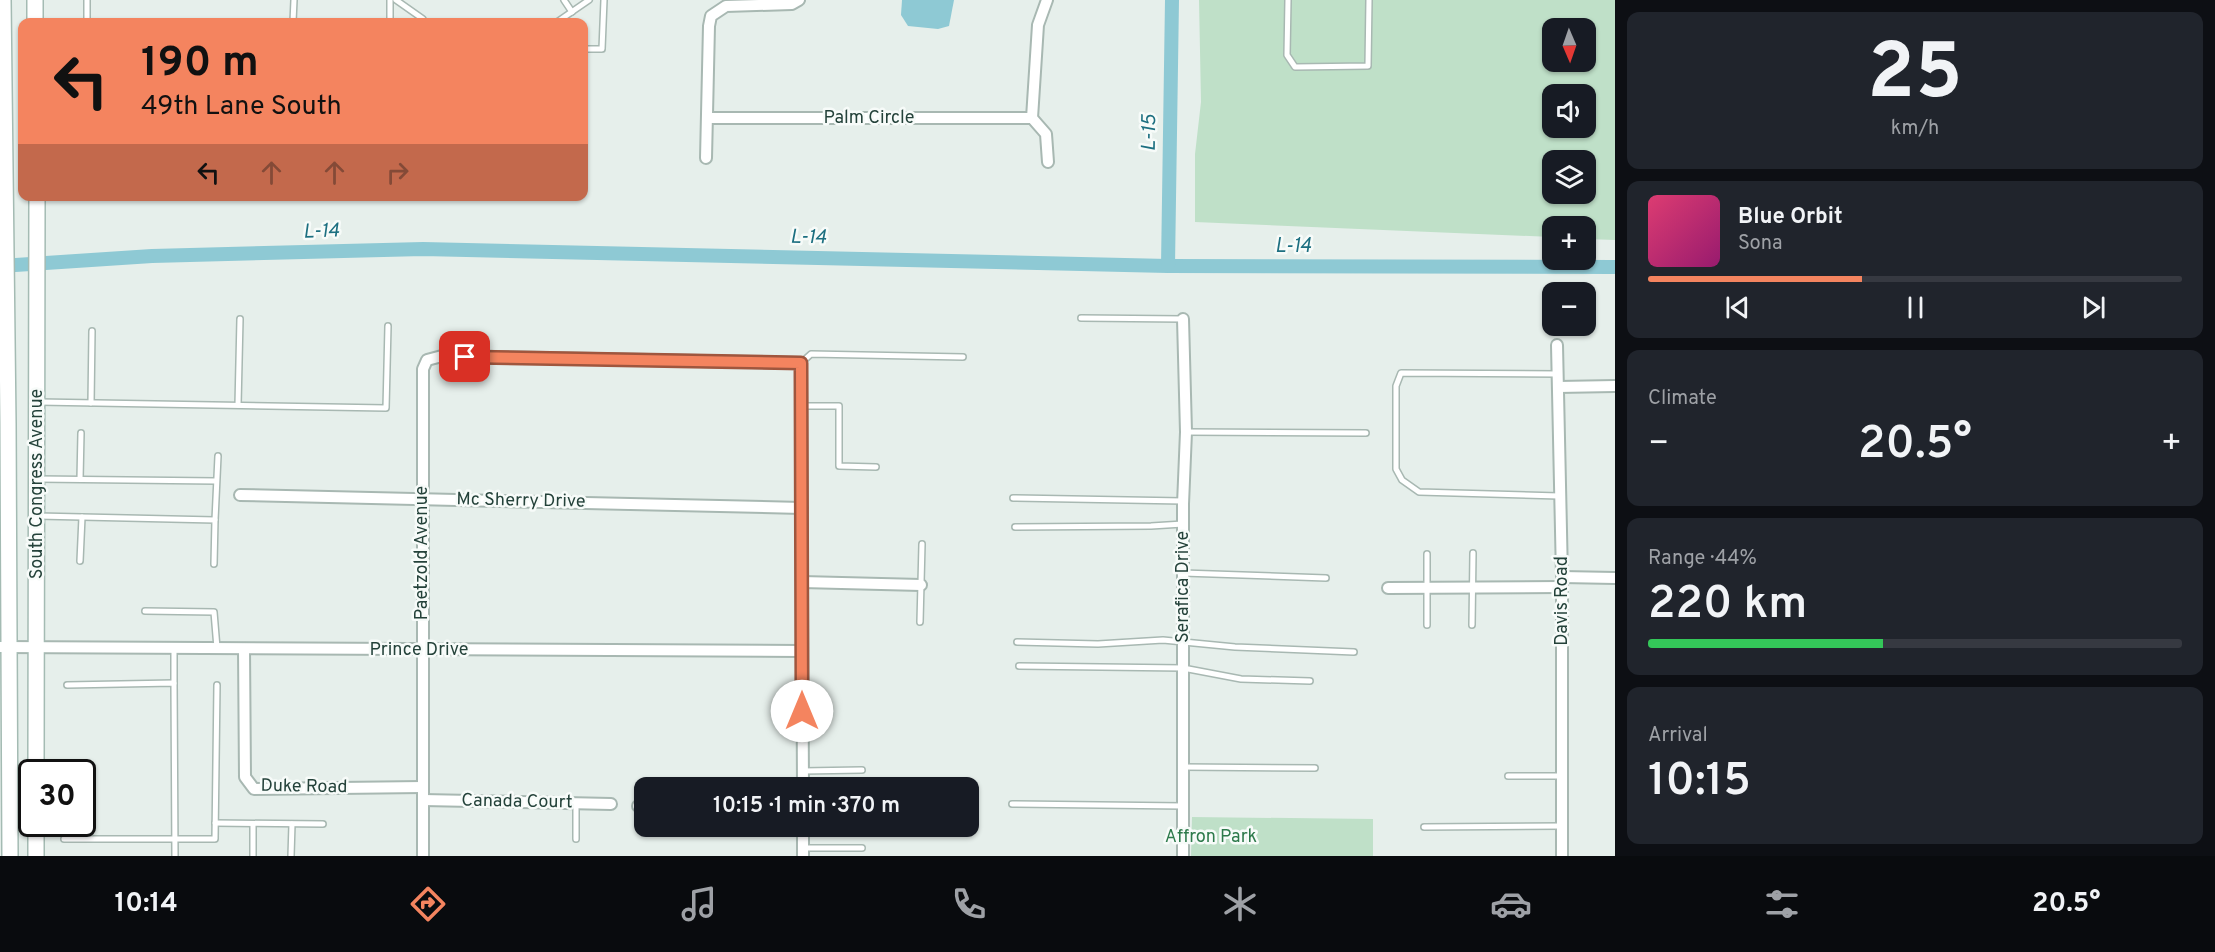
<!DOCTYPE html>
<html lang="en">
<head>
<meta charset="utf-8">
<style>
  body { margin:0; font-family:Overpass,sans-serif; background:#20242c; color:#f1f3f6; height:100vh; display:flex; flex-direction:column; font-size:22px; white-space:nowrap }
  * { box-sizing:border-box; margin:0 }
  p { font-size:20px; color:#9ea1a6 }
  .icon { flex:none; width:33px; height:33px; fill:none; stroke:currentColor; stroke-width:2; stroke-linecap:round; stroke-linejoin:round }
  .map { position:relative; flex:1; overflow:hidden }
  .details { display:flex; flex-direction:column; gap:12px; padding:12px; background:#0d0f14; width:600px }
  .details>* { flex:none }
  .hud { position:absolute; left:18px; top:18px; width:570px; height:183px; border-radius:12px; box-shadow:0 2px 4px #0004; background:#f4845f; color:#111; overflow:hidden }
  .needle { width:39px; rotate:178deg }
  .fabs { position:absolute; left:1542px; top:18px; display:grid; gap:12px }
  .fabs a { display:grid; place-items:center; width:54px; height:54px; border-radius:12px; background:#171b24; box-shadow:0 2px 4px #0004; font-size:30px }
  .speed { position:absolute; left:18px; top:759px; display:flex; gap:12px; font-size:30px; font-weight:700; text-align:center }
  .speed>* { display:grid; place-content:center; width:78px; height:78px; border-radius:50%; background:#171b24; box-shadow:0 2px 4px #0004; line-height:1 }
  .speed .limit { border:3px solid #111; border-radius:9px; background:#fff; color:#111 }
  .pin { position:absolute; display:grid; place-items:center; width:51px; height:51px; color:#fff; margin:-26px; border-radius:12px; box-shadow:0 3px 9px #0006 }
  .me { position:absolute; width:66px; margin:-33px; rotate:0deg; stroke-linejoin:round; filter:drop-shadow(0 0 4px #0008) }
  .turn { display:flex; align-items:center; gap:21px; height:126px; padding:0 24px; font-size:27px }
  .turn .icon { width:78px; height:78px; stroke-width:2.5 }
  .turn b { display:block; font-size:42px; line-height:51px }
  .lanes { display:flex; align-items:center; height:57px; padding:0 24px; background:#0003; justify-content:center; gap:30px; direction:ltr }
  .lanes .off { opacity:.35 }
  .big { font-size:45px; font-weight:600; line-height:1.1 }
  .details .tile { flex:1; display:flex; flex-direction:column; justify-content:center; gap:9px; min-width:0; padding:0 21px; border-radius:12px; background:#20242c }
  .details .dial { align-items:center; gap:0 }
  .dial b { font-size:78px; line-height:1 }
  .song { display:flex; align-items:center; gap:18px }
  .cover { width:72px; height:72px; border-radius:9px; background:linear-gradient(135deg,hsl(340 70% 55%),hsl(320 70% 35%)) }
  .played { height:6px; border-radius:3px; background:linear-gradient(90deg,#f4845f 40%,#363941 40%) }
  .keys { display:flex; justify-content:space-around; direction:ltr }
  .heat { display:flex; justify-content:space-between; align-items:center; font-size:33px; direction:ltr }
  .charge { height:9px; border-radius:4px; background:linear-gradient(90deg,#34c759 44%,#363941 0) }
  .trip { position:absolute; left:634px; top:777px; width:345px; height:60px; border-radius:12px; background:#171b24; box-shadow:0 2px 4px #0004; font-weight:600; line-height:60px; text-align:center }
  .tab-bar { display:flex; height:96px; justify-content:space-around; align-items:center; background:#090b0e; color:#9ea1a6 }
  .tab-bar .icon { width:42px; height:42px }
  .tab-bar .selected { color:#f4845f }
  .tab-bar b { font-size:27px; color:#f1f3f6 }
  main { display:flex; flex:1; min-height:0 }
  .map>svg:first-child { display:block }
  .green { fill:#bfe0c8; fill-rule:evenodd }
  .water { fill:#8ec9d4 }
  .lines { fill:none; stroke-linecap:round; stroke-linejoin:round }
  .canal { stroke:#8ec9d4; stroke-width:14 }
  .lane-casing { stroke:#a8b8b2; stroke-width:8 }
  .street-casing { stroke:#a8b8b2; stroke-width:14 }
  .secondary-casing { stroke:#a4bbb3; stroke-width:18 }
  .lane { stroke:#fff; stroke-width:5 }
  .street { stroke:#fff; stroke-width:10 }
  .secondary { stroke:#fff; stroke-width:15 }
  .route-casing { stroke:#9f563e; stroke-width:15 }
  .route { stroke:#f4845f; stroke-width:10 }
  .labels { text-anchor:middle; dominant-baseline:central; stroke-width:5; stroke-linejoin:round; paint-order:stroke }
  .street-label { font-size:18px; fill:#24423a; stroke:#f7fbf9 }
  .park-label { font-size:18px; fill:#2d7a4b; stroke:#f7fbf9 }
  .water-label { font-size:20px; font-style:italic; fill:#1c6f80; stroke:#f7fbf9 }
</style>
</head>
<body>
<main>
<div class="map">
<svg width="1615" height="856" viewBox="0 0 1615 856">
  <rect width="100%" height="100%" fill="#e6efeb"/>
  <g class="green">
    <path d="M 1199,0 L 1615,0 L 1615,240 L 1586,239 L 1586,226 L 1552,226 L 1552,237 L 1195,222 L 1195,154 L 1201,102 ZM 1552,28 L 1586,28 L 1586,62 L 1552,62 ZM 1552,94 L 1586,94 L 1586,128 L 1552,128 ZM 1552,160 L 1586,160 L 1586,194 L 1552,194 Z"/>
    <path d="M 1192,817 L 1373,819 L 1373,856 L 1191,856 Z"/>
  </g>
  <path class="water" d="M 902,0 L 954,0 L 949,26 L 938,29 L 908,26 L 901,15 Z"/>
  <g class="lines">
    <g class="canal">
      <path d="M 0,266 L 152,256 L 423,249 L 1168,266 L 1615,267"/>
      <path d="M 1168,266 L 1172,0"/>
    </g>
    <defs>
      <g id="lane">
        <path d="M 396,0 L 423,19 L 423,22"/>
        <path d="M 564,0 L 572,12"/>
        <path d="M 1288,0 L 1287,55 L 1295,67 L 1368,66 L 1369,0"/>
        <path d="M 87,22 L 87,0"/>
        <path d="M 293,22 L 294,0"/>
        <path d="M 390,22 L 390,0"/>
        <path d="M 557,22 L 589,0"/>
        <path d="M 584,49 L 602,49 L 604,0"/>
        <path d="M 1081,318 L 1183,319"/>
        <path d="M 801,363 L 811,354 L 963,357"/>
        <path d="M 1558,374 L 1401,373 L 1396,386 L 1396,469 L 1402,480 L 1419,492 L 1559,496"/>
        <path d="M 39,402 L 386,408 L 388,326"/>
        <path d="M 91,403 L 92,331"/>
        <path d="M 238,405 L 240,319"/>
        <path d="M 801,406 L 839,406 L 839,466 L 876,467"/>
        <path d="M 1186,432 L 1366,433"/>
        <path d="M 38,479 L 216,481"/>
        <path d="M 80,479 L 81,433"/>
        <path d="M 1013,498 L 1183,501"/>
        <path d="M 38,516 L 215,520 L 214,564"/>
        <path d="M 215,520 L 218,456"/>
        <path d="M 1015,527 L 1151,526 L 1183,524"/>
        <path d="M 1427,554 L 1427,625"/>
        <path d="M 80,561 L 82,517"/>
        <path d="M 1183,573 L 1326,578"/>
        <path d="M 145,611 L 214,612 L 217,648"/>
        <path d="M 920,622 L 922,544"/>
        <path d="M 1472,625 L 1473,553"/>
        <path d="M 1017,642 L 1098,644 L 1163,640 L 1235,647 L 1354,652"/>
        <path d="M 174,649 L 174,683"/>
        <path d="M 1019,666 L 1183,668 L 1241,679 L 1310,681"/>
        <path d="M 67,685 L 174,683 L 175,856"/>
        <path d="M 1183,767 L 1315,768"/>
        <path d="M 803,771 L 862,770"/>
        <path d="M 1508,776 L 1563,776"/>
        <path d="M 1012,804 L 1183,806"/>
        <path d="M 215,823 L 323,824"/>
        <path d="M 1424,827 L 1562,826"/>
        <path d="M 64,839 L 215,839 L 217,685"/>
        <path d="M 576,839 L 576,803"/>
        <path d="M 803,848 L 862,848"/>
        <path d="M 253,856 L 253,824"/>
        <path d="M 291,856 L 292,824"/>
      </g>
      <g id="street">
        <path d="M 707,118 L 1032,118 L 1046,134 L 1048,162"/>
        <path d="M 1032,118 L 1038,25 L 1047,0"/>
        <path d="M 706,158 L 709,26 L 711,16 L 726,6 L 792,4 L 799,0"/>
        <path d="M 1183,319 L 1186,432 L 1183,504 L 1183,856"/>
        <path d="M 1557,345 L 1562,577 L 1562,856"/>
        <path d="M 1558,387 L 1615,386"/>
        <path d="M 240,495 L 802,508"/>
        <path d="M 1562,577 L 1615,578"/>
        <path d="M 802,582 L 921,585"/>
        <path d="M 1388,588 L 1562,587"/>
        <path d="M 0,647 L 802,651"/>
        <path d="M 244,649 L 245,777 L 254,789 L 423,787"/>
        <path d="M 423,800 L 611,804"/>
        <path d="M 638,806 L 645,806"/>
        <path d="M 803,826 L 803,856"/>
        <path d="M 423,856 L 423,369 L 427,360 L 442,356 L 801,363 L 803,788"/>
      </g>
      <g id="secondary">
        <path d="M 3,0 L 8,423 L 10,856"/>
        <path d="M 35,22 L 35,0"/>
        <path d="M 36,772 L 37,196"/>
        <path d="M 36,856 L 36,824"/>
      </g>
    </defs>
    <use href="#lane" class="lane-casing"/>
    <use href="#street" class="street-casing"/>
    <use href="#secondary" class="secondary-casing"/>
    <use href="#lane" class="lane"/>
    <use href="#street" class="street"/>
    <use href="#secondary" class="secondary"/>
  </g>
  <g class="lines">
    <defs>
      <path id="route" d="M 465,357 L 801,363 L 802,711"/>
    </defs>
    <use href="#route" class="route-casing"/>
    <use href="#route" class="route"/>
  </g>
  <g class="labels">
    <g class="street-label">
      <text x="869" y="118">Palm Circle</text>
      <text transform="translate(37 484) rotate(-90)">South Congress Avenue</text>
      <text transform="translate(521 501) rotate(1)">Mc Sherry Drive</text>
      <text transform="translate(422 553) rotate(-90)">Paetzold Avenue</text>
      <text transform="translate(1183 587) rotate(-90)">Serafica Drive</text>
      <text transform="translate(1562 601) rotate(-90)">Davis Road</text>
      <text x="419" y="650">Prince Drive</text>
      <text transform="translate(304 787) rotate(1)">Duke Road</text>
      <text transform="translate(517 802) rotate(1)">Canada Court</text>
    </g>
    <g class="park-label">
      <text x="1211" y="837">Affron Park</text>
    </g>
    <g class="water-label">
      <text transform="translate(1150 133) rotate(-89)">L-15</text>
      <text transform="translate(321 232) rotate(-2)">L-14</text>
      <text transform="translate(808 238) rotate(1)">L-14</text>
      <text x="1293" y="247">L-14</text>
    </g>
  </g>
</svg>
<div class="fabs">
<a><svg class="needle" viewBox="-14 -14 28 28"><path d="M0-13l5 13h-10z" fill="#e53935"/><path d="M0 13l5-13h-10z" fill="#9ea1a6"/></svg></a>
<a><svg class="icon" aria-label="sound" viewBox="0 0 24 24"><path d="M4 9h4l5-4v14l-5-4H4zM17 9q2 3 0 6"/></svg></a>
<a><svg class="icon" aria-label="layers" viewBox="0 0 24 24"><path d="M12 4l9 5-9 5-9-5zM3 14l9 5 9-5"/></svg></a>
<a>+</a>
<a>−</a>
</div>
<div class="speed"><div class="limit">30</div></div>
<div class="pin" style="left:465px;top:357px;background:#d93025"><svg class="icon" aria-label="arrive" viewBox="0 0 24 24"><path d="M6 21V4h12l-3 4 3 4H6"/></svg></div>
<svg class="me" style="left:802px;top:711px" viewBox="-20 -20 40 40"><circle r="19" fill="#fff"/><path d="M0-13L10 11 0 6-10 11z" fill="#f4845f"/></svg>
<div class="trip">10:15 · 1 min · 370 m</div>
<div class="hud">
<div class="turn"><svg class="icon" aria-label="left" viewBox="0 0 24 24"><path d="M17 20v-9H6M10 6l-5 5 5 5"/></svg><div><b>190 m</b>49th Lane South</div></div>
<div class="lanes"><svg class="icon" aria-label="left" viewBox="0 0 24 24"><path d="M17 20v-9H6M10 6l-5 5 5 5"/></svg><svg class="icon off" aria-label="ahead" viewBox="0 0 24 24"><path d="M12 20V5M6 11l6-6 6 6"/></svg><svg class="icon off" aria-label="ahead" viewBox="0 0 24 24"><path d="M12 20V5M6 11l6-6 6 6"/></svg><svg class="icon off" aria-label="right" viewBox="0 0 24 24"><path d="M7 20v-9h11M14 6l5 5-5 5"/></svg></div>
</div>
</div>
<section class="details">
<div class="tile dial"><b>25</b><p>km/h</p></div>
<div class="tile">
<div class="song"><i class="cover"></i><div><b>Blue Orbit</b><p>Sona</p></div></div>
<div class="played"></div>
<div class="keys"><svg class="icon" aria-label="previous" viewBox="0 0 24 24"><path d="M18 5L8 12l10 7zM5 5v14"/></svg><svg class="icon" aria-label="pause" viewBox="0 0 24 24"><path d="M8 5v14M16 5v14"/></svg><svg class="icon" aria-label="next" viewBox="0 0 24 24"><path d="M6 5l10 7-10 7zM19 5v14"/></svg></div>
</div>
<div class="tile"><p>Climate</p>
<div class="heat"><a>−</a><b class="big">20.5°</b><a>+</a></div>
</div>
<div class="tile"><p>Range · 44%</p><b class="big">220 km</b><div class="charge"></div></div>
<div class="tile"><p>Arrival</p><b class="big">10:15</b></div>
</section>
</main>
<nav class="tab-bar">
<b>10:14</b>
<svg class="icon selected" aria-label="directions" viewBox="0 0 24 24"><path d="M12 3l9 9-9 9-9-9zM9 14v-3h6M13 9l2 2-2 2"/></svg>
<svg class="icon" aria-label="music" viewBox="0 0 24 24"><path d="M9 18V5l10-2v13"/><circle cx="6" cy="18" r="3"/><circle cx="16" cy="16" r="3"/></svg>
<svg class="icon" aria-label="phone" viewBox="0 0 24 24"><path d="M5 4h4l2 5-3 2q2 4 5 5l2-3 5 2v4C11 20 4 13 5 4z"/></svg>
<svg class="icon" aria-label="climate" viewBox="0 0 24 24"><path d="M12 3v18M4 7l16 10M4 17L20 7"/></svg>
<svg class="icon" aria-label="car" viewBox="0 0 24 24"><path d="M5 17H2v-5l4-1 3-4h7l3 4 3 1v5h-3M9 17h6M6 11h13"/><circle cx="7" cy="17" r="2"/><circle cx="17" cy="17" r="2"/></svg>
<svg class="icon" aria-label="filters" viewBox="0 0 24 24"><path d="M4 7h16M4 17h16"/><circle cx="9" cy="7" r="2"/><circle cx="15" cy="17" r="2"/></svg>
<b>20.5°</b>
</nav>
</body>
</html>
